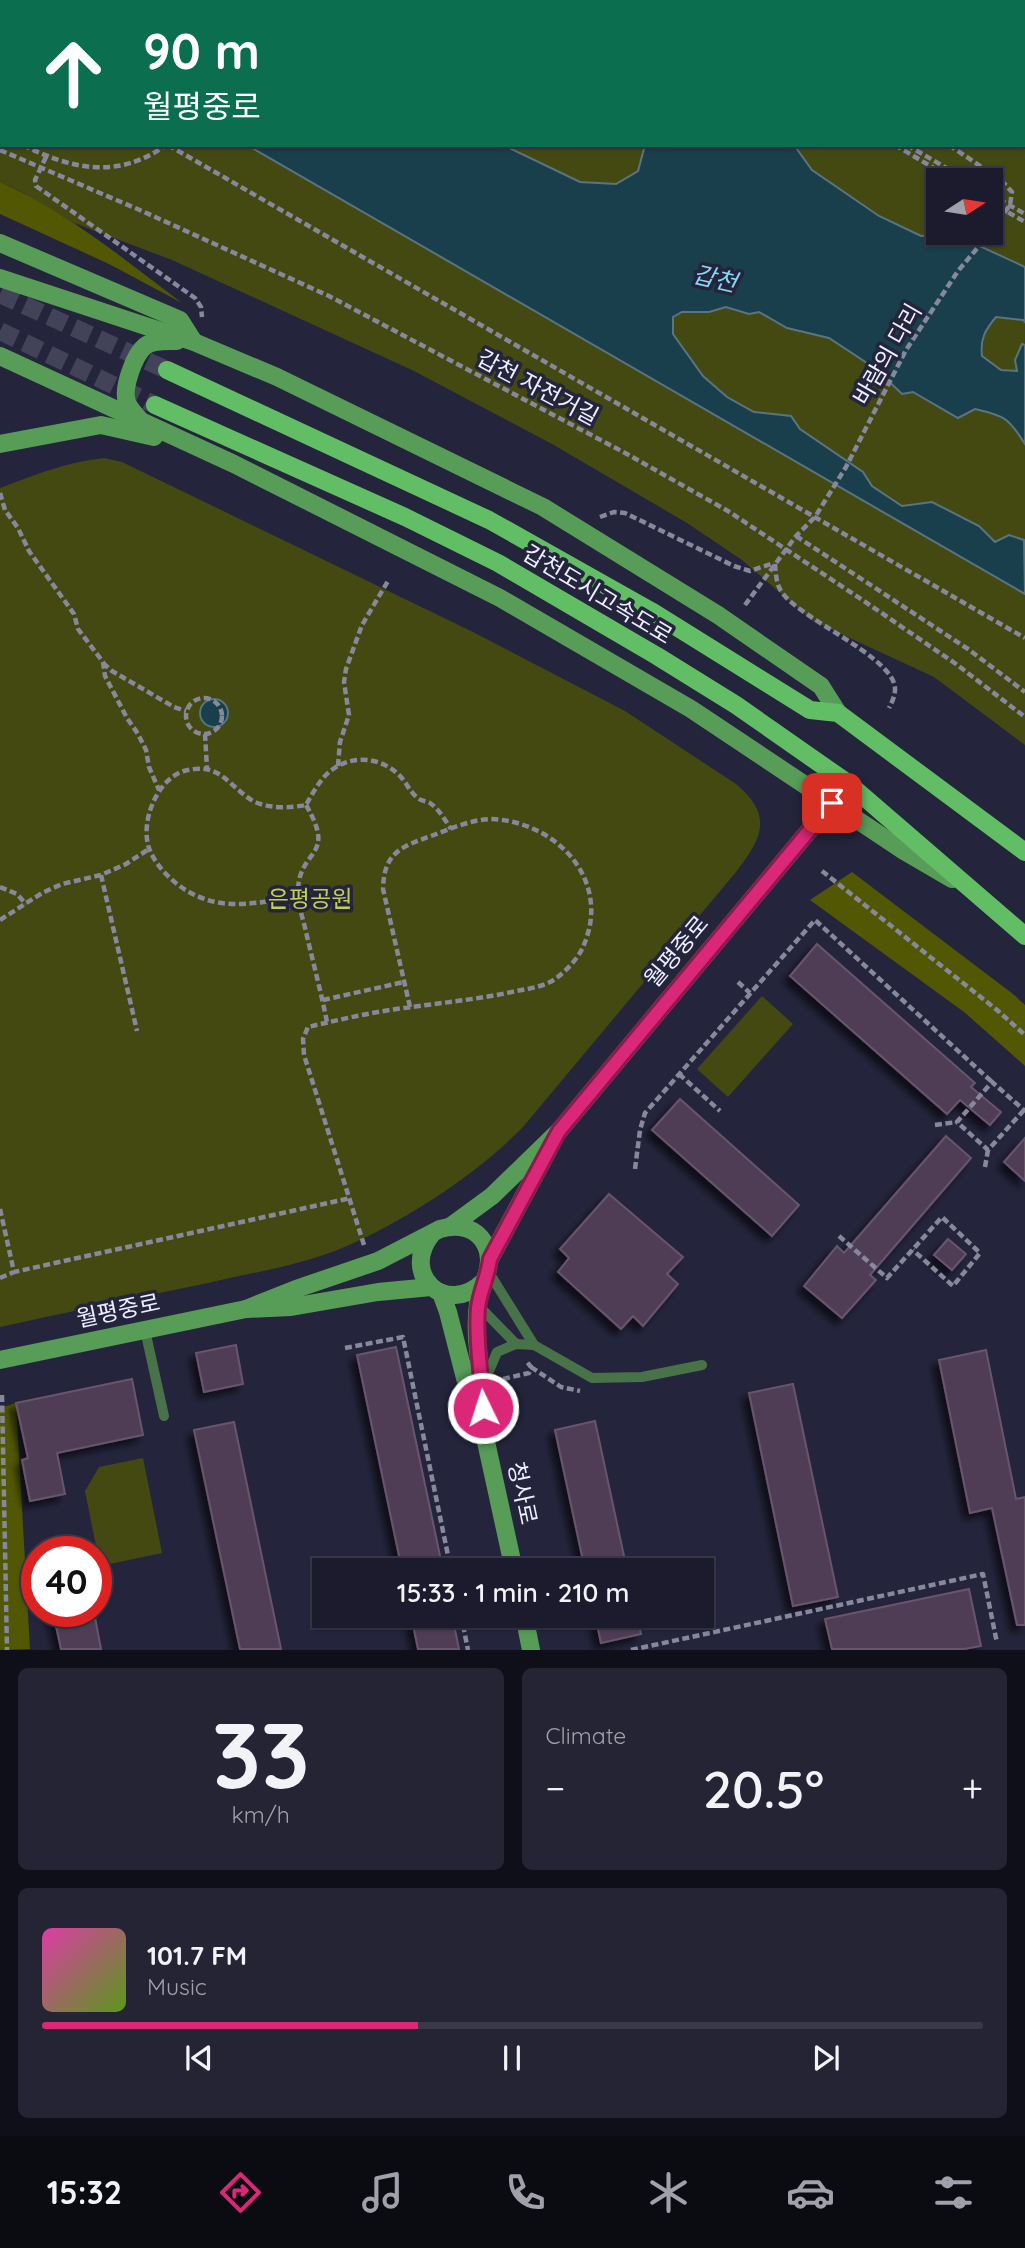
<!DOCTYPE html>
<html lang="en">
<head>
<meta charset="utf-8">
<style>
  body { margin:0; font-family:Quicksand,"Noto Sans KR",sans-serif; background:#242435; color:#f1f3f6; height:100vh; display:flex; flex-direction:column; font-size:26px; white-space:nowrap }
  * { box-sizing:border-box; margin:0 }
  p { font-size:23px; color:#a0a1aa }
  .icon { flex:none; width:38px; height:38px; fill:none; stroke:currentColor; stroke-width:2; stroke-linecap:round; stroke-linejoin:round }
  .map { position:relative; height:1650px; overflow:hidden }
  .side { display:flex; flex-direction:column; gap:18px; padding:18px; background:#0f0f19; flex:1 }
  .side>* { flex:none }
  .hud { position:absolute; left:0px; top:0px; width:1026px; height:147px; box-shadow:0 2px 5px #0004,0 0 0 2px #393949; background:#0b6e4f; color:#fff; overflow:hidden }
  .needle { width:46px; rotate:78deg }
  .buttons { position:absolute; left:926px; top:168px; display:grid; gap:14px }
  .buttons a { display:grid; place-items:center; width:77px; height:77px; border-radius:0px; background:#1b1b2d; box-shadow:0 2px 5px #0004,0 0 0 2px #393949; font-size:35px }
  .speed { position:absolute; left:21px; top:1536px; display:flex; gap:14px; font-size:35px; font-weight:700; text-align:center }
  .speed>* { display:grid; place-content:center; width:91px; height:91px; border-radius:50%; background:#1b1b2d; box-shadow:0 2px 5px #0004,0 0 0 2px #393949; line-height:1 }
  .speed .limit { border:10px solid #d22; background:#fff; color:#111 }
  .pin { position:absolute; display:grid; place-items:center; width:60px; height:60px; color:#fff; margin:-30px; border-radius:14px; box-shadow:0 4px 10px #0006 }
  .me { position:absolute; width:77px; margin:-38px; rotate:356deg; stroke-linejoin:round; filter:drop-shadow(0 0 5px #0008) }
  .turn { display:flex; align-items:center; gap:24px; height:147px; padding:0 28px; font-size:32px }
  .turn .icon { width:91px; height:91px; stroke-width:2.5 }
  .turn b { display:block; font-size:49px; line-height:60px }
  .big { font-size:52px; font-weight:600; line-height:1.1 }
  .side .widget { flex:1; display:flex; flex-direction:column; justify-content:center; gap:10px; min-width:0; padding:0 24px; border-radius:10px; background:#242435 }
  .side .dial { align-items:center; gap:0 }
  .dial b { font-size:91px; line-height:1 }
  .song { display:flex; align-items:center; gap:21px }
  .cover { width:84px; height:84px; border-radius:10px; background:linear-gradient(135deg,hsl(320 70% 55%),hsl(90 70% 35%)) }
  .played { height:7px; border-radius:4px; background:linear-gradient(90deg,#db2777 40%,#393949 40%) }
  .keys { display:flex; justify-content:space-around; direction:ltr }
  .heat { display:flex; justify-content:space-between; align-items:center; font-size:38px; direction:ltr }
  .side .tiles { flex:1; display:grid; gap:18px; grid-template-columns:1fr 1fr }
  .widget:last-child { grid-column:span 2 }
  .trip { position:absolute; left:312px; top:1558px; width:402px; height:70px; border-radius:0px; background:#1b1b2d; box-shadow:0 2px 5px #0004,0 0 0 2px #393949; font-weight:600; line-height:70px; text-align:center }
  .dock { display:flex; height:112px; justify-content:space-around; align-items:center; background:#0b0b12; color:#a0a1aa }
  .dock .icon { width:49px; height:49px }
  .dock .on { color:#db2777 }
  .dock b { font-size:32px; color:#f1f3f6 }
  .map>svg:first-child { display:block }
  .green { fill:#444911; fill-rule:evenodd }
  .forest { fill:#515703 }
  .water { fill:#193f4c; stroke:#597482; stroke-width:2 }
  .building { fill:#503e55; stroke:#67556c; stroke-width:2; filter:url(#shadow) }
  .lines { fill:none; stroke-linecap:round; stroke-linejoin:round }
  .primary-tunnel { stroke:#424259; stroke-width:18; stroke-dasharray:18 9; stroke-linecap:butt }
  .path { stroke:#88889d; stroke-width:4.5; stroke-dasharray:7 3.5; stroke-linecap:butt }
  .lane { stroke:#487248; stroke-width:10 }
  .secondary { stroke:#579d58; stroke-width:18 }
  .primary { stroke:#62be64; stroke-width:18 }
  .route-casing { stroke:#8e194d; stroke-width:18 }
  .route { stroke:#db2777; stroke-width:12 }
  .labels { text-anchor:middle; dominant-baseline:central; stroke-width:7; stroke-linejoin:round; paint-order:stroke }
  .street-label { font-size:23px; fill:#edeeff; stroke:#24243c }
  .park-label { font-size:23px; fill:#c2cf4f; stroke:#24243c }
  .water-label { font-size:24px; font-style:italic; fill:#85d9f6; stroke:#24243c }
</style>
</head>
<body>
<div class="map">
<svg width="1025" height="1650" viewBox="0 0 1025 1650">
  <defs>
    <filter id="shadow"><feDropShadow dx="-6" dy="6" stdDeviation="3.5" flood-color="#0009"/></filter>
  </defs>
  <rect width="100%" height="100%" fill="#24243c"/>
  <g class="green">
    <path d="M 198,0 L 529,0 L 530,2 L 201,2 Z"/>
    <path d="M 556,0 L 1025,0 L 1025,267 L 971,242 L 961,243 L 935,235 L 921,236 L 879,216 L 812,170 L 794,145 L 1024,145 L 1024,2 L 556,2 ZM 938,180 L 990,180 L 990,233 L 938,233 Z"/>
    <path d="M 0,2 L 2,3 L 2,145 L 247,145 L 1025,594 L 1025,745 L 934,677 L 813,621 L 742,560 L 687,523 L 552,444 L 414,371 L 172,260 L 74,223 L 18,190 L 0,182 Z"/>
    <path d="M 485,145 L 645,145 L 638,171 L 616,184 L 580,182 L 507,147 L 491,147 Z"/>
    <path d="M 726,307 L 749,314 L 759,312 L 787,328 L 829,338 L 876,369 L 902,394 L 912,392 L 958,418 L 975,409 L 993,413 L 1009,421 L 1025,444 L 1025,541 L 1009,535 L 995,543 L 979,526 L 957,516 L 920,503 L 902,506 L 872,486 L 863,472 L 800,429 L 791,416 L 754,412 L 727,397 L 703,376 L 673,333 L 673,317 L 682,312 L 709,312 Z"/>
    <path d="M 996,317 L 1024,320 L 1025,322 L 1025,345 L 1022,345 L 1017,372 L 1001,370 L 982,356 C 981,339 985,330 996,317 Z"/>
    <path d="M 104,458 L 122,462 L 473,632 L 625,711 L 736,784 C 774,816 762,838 736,872 L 523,1127 C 477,1174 408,1219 347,1246 C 304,1265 255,1272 208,1283 C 139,1297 69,1312 0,1327 L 0,488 C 34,475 67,462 104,458 Z"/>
    <path d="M 762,996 L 793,1024 L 728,1097 L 697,1069 Z"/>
    <path d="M 143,1458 L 162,1553 L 100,1566 L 85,1491 L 99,1467 Z"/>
  </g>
  <g class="forest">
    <path d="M 0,182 C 67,212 124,259 182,303 L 109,264 L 0,214 Z"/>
    <path d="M 852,872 L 1013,994 L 1025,1005 L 1025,1066 L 964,1012 L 810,900 Z"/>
    <path d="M 16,1403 L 30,1649 L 0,1650 L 0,1408 Z"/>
  </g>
  <g class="water">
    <path d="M 0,0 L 198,0 L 201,2 L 2,2 L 2,3 Z"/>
    <path d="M 247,145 L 485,145 L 491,147 L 507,147 L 580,182 L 616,184 L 638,171 L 645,145 L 794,145 L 812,170 L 879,216 L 921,236 L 935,235 L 961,243 L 971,242 L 1025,267 L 1025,322 L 1023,320 L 996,317 C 985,330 980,339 982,356 L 1001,370 L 1017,371 L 1015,360 L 1022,344 L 1025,345 L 1025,444 C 1008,418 1006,416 975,409 L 958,418 L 913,392 L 902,394 L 876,369 L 829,338 L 787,328 L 759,312 L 749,314 L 726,307 L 709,312 L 682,312 L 673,317 L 673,334 L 703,376 L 727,397 L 754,412 L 791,416 L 800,429 L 863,472 L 872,486 L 902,506 L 932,502 L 979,526 L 995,542 L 1009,535 L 1024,540 L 1025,594 Z"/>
    <circle cx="214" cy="713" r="14"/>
  </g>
  <g class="building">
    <path d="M 817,944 L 975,1083 L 971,1087 L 1001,1112 L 990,1125 L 960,1100 L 947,1114 L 790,976 Z"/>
    <path d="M 680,1099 L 799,1205 L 772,1236 L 652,1130 Z"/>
    <path d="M 946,1136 L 971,1158 L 870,1275 L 876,1280 L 842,1318 L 804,1286 L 837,1246 L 844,1253 Z"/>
    <path d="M 1025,1138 L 1025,1181 L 1004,1162 Z"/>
    <path d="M 609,1194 L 683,1257 L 667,1274 L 678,1284 L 643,1326 L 633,1316 L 621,1329 L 558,1272 L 569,1258 L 560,1249 Z"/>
    <path d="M 948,1239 L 966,1254 L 952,1270 L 934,1255 Z"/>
    <path d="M 236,1345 L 243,1384 L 204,1392 L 196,1353 Z"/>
    <path d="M 396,1347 L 443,1570 L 402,1570 L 357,1355 Z"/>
    <path d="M 986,1350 L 1016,1499 L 1025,1497 L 1025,1625 L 1017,1625 L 992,1508 L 970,1513 L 939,1360 Z"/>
    <path d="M 132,1379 L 143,1435 L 57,1453 L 65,1494 L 30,1501 L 22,1460 L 28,1458 L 16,1403 Z"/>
    <path d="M 793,1384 L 838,1597 L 793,1606 L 749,1393 Z"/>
    <path d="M 595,1421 L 627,1570 L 585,1570 L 555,1430 Z"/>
    <path d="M 234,1422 L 281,1649 L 240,1649 L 194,1430 Z"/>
    <path d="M 969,1589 L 981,1646 L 964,1649 L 832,1649 L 825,1619 Z"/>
    <path d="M 53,1612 L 94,1612 L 101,1649 L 61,1649 Z"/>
    <path d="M 411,1615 L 452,1615 L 459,1649 L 418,1649 Z"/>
    <path d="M 595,1615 L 637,1615 L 641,1634 L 601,1643 Z"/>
  </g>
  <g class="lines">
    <g class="primary-tunnel">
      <path d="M 0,294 L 167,370"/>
      <path d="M 0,331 L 155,405"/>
    </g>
    <g class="path">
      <path d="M 642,0 L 645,2"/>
      <path d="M 678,0 L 681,2"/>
      <path d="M 791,0 L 793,2"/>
      <path d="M 0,48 L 2,49"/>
      <path d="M 1025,117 L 1025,122"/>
      <path d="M 0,134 L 2,135"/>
      <path d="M 23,145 C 71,169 118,180 166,145"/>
      <path d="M 168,145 L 1025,638"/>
      <path d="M 895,145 L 954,180"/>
      <path d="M 907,145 L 967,180"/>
      <path d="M 949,145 L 1001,180 L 1012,192 L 1010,205 L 990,232"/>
      <path d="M 0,150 L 142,211 L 329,296 L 627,454 L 728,511 L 864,601 L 956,664 L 1025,717"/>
      <path d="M 46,157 L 35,180 L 36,186 L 195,298 L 201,307 L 202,317"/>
      <path d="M 990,194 L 1025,214"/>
      <path d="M 990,202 L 1025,222"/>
      <path d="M 0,493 L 5,510 L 18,528 L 29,551 L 74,614 L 78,629 L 103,662 L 105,676 L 127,718 L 138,734 L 146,750 L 149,767 L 159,790"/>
      <path d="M 600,517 L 614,512 L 625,513 L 734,566 L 750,571 L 774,563"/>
      <path d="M 796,536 L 968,649 L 1025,692"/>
      <path d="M 775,564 C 776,575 776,586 784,595 C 806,621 883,653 894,683 C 897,692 893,700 889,708"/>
      <path d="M 745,605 L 796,536 L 815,517 L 846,467 L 906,350 L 958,271 L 990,233"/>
      <path d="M 103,663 L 112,671 L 174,707 L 186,711"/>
      <circle cx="204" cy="716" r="18"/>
      <path d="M 205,734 L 207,769"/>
      <path d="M 338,766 L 340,742 L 349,715 L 344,682 L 346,669 L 362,625 L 388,581"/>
      <path d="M 306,805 C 337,858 300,848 298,889 C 297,903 303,918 306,932 C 313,962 321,992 327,1022"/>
      <path d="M 822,871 L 997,1010 L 1025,1035"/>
      <path d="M 101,875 L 137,1031"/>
      <path d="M 0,887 L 17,894 L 26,904"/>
      <path d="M 298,897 C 264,901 230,911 197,896 C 178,888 156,868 149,848 C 140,822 157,779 184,771 C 220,761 227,785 253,801 C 269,809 290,808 306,805 C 311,796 317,785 324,777 C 344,755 376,754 398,774 C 406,781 410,793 419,799 C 422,801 427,801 430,803 C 439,809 445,820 451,829"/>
      <path d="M 0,920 L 42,893 L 62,884 L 101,875 L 126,864 L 149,849"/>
      <path d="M 738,982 L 750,993"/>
      <path d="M 323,1000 L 404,982"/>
      <path d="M 679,1074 L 720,1111"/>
      <path d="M 1024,1110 L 988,1150 L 957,1122 L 992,1082 L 1025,1111"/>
      <path d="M 935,1125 L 957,1122"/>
      <path d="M 985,1167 L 988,1150"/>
      <path d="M 635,1169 L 640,1130 L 645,1113 L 815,920 L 992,1082"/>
      <path d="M 0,1209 L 14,1272 L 351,1198"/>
      <path d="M 839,1236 L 887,1278 L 942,1217 L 980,1253 L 953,1286 L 913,1250"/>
      <path d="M 364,1245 L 304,1055 L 303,1039 L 308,1027 C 342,1019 377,1011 412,1007 C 447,1002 481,999 516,991 C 528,989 541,987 552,981 C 563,974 575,962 581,951 C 615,884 559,822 492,819 C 472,819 450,829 431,836 C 400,847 384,853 383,889 L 410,1007"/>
      <path d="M 0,1278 L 14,1272"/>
      <path d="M 345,1348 L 403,1337 L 451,1570"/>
      <path d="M 531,1367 L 561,1387 L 580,1391"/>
      <path d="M 503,1379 L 529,1373 L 531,1367 L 527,1362"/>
      <path d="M 504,1387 L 512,1427"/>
      <path d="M 2,1395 L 7,1650"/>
      <path d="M 461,1615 L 468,1650"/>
      <path d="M 631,1650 L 983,1574 L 997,1643"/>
    </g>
    <g class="lane">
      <path d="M 488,1271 L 534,1345 L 592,1378 L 642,1377 L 702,1365"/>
      <path d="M 479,1306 L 516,1344"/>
      <path d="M 145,1330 L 164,1416"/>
      <path d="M 484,1383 L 497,1352 L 516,1344 L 534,1345"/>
    </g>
    <g class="secondary">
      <path d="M 0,243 L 180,320 L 194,342"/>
      <path d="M 0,278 L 194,342 L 277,377 L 543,507 L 718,615 L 821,686 L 838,713"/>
      <path d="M 0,356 L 234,464 L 500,598 L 691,709 L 904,851 L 952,879"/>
      <path d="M 140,420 C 136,415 129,408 127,402 C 122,389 134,355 145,346 C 153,340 167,341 177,341"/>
      <path d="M 0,444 L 101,425 L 154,437"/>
      <path d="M 451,1226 L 492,1196 L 559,1131 L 832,803"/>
      <path d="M 431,1235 C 400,1275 446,1317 483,1282"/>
      <path d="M 490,1259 L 549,1149"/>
      <path d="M 441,1293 L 448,1312 L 465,1378 L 483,1428 L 514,1570"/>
      <path d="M 246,1309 L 296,1289 L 378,1261 L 440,1229 C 459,1224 477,1227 486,1246 C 495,1265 481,1285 478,1304 C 474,1333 480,1361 482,1390 C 483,1402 483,1415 483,1428"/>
      <path d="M 0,1360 L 246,1309 L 291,1307 L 378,1292 L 431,1287"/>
      <path d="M 524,1615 L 531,1650"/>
    </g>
    <g class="primary">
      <path d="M 167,370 L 489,520 L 651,611 L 810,710 L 838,713 L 1025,852"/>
      <path d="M 155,405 L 405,517 L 498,563 L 657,656 L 736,705 L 849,784 L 1025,936"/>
    </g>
  </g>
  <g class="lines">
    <defs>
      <path id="route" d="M 483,1408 C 482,1374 475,1342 478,1308 C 480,1291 488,1276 490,1259 L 559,1131 L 832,803"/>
    </defs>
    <use href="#route" class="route-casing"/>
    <use href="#route" class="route"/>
  </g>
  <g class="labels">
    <g class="street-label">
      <text transform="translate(887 354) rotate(-60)">바람의 다리</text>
      <text transform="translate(538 387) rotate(28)">갑천 자전거길</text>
      <text transform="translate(598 594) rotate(31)">갑천도시고속도로</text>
      <text transform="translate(676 951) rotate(-50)">월평중로</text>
      <text transform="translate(118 1310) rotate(-12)">월평중로</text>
      <text transform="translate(523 1493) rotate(78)">청사로</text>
    </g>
    <g class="park-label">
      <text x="310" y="898">은평공원</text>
    </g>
    <g class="water-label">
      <text transform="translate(715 278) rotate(13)">갑천</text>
    </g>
  </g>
</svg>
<div class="buttons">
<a><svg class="needle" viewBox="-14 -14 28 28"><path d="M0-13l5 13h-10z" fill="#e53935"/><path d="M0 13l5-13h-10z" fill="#a0a1aa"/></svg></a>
</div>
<div class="speed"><div class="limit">40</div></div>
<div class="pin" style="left:832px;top:803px;background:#d93025"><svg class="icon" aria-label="arrive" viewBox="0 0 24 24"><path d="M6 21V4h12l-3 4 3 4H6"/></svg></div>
<svg class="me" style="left:483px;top:1408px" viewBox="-20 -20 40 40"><circle r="17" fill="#db2777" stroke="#fff" stroke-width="3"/><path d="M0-11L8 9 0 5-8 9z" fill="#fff"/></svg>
<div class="trip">15:33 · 1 min · 210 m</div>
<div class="hud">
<div class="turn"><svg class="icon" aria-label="ahead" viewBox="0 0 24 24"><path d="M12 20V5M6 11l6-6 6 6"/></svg><div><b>90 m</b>월평중로</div></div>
</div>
</div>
<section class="side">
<div class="tiles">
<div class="widget dial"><b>33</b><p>km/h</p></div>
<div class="widget"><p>Climate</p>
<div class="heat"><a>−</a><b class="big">20.5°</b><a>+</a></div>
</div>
<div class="widget">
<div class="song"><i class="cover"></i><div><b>101.7 FM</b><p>Music</p></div></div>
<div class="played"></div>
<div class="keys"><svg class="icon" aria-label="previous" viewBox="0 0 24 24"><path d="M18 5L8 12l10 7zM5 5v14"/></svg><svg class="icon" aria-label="pause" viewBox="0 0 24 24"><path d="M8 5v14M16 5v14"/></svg><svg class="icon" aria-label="next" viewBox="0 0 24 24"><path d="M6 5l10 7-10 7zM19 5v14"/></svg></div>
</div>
</div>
</section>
<nav class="dock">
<b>15:32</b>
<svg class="icon on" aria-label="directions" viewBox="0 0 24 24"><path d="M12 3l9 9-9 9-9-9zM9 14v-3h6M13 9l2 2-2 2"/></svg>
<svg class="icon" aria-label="music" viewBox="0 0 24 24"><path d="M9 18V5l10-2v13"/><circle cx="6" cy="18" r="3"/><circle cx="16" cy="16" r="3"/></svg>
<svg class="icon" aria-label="phone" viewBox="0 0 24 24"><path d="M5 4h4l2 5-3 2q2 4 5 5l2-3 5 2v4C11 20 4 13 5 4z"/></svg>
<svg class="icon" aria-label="climate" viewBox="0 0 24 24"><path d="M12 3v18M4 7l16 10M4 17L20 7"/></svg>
<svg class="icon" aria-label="car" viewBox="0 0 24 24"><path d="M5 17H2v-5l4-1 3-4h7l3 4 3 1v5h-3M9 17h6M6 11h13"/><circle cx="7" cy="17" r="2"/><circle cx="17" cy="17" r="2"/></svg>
<svg class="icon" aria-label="filters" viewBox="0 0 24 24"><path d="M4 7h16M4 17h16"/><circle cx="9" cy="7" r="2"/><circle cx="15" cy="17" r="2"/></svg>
</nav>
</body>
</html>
